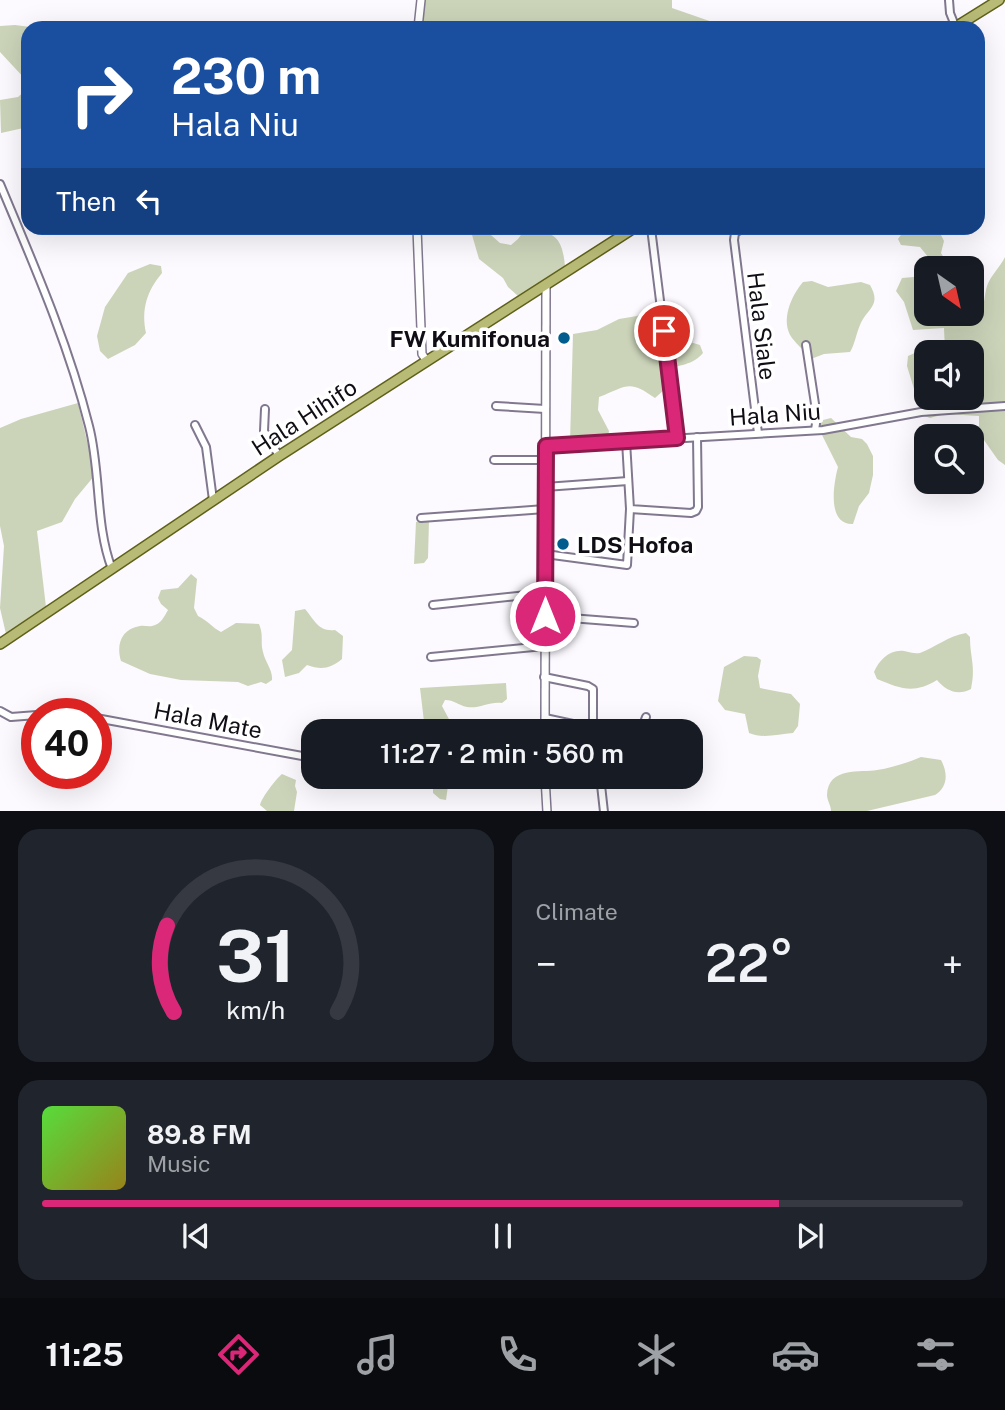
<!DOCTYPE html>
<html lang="en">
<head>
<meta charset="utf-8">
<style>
  body { margin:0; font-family:"Public Sans",sans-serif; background:#20242c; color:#f1f3f6; height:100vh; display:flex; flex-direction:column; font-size:26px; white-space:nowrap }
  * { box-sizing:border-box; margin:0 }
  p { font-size:23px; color:#9ea1a6 }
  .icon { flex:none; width:38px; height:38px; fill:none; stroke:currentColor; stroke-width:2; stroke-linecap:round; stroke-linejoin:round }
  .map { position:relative; height:811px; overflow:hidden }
  .drawer { display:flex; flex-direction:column; gap:18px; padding:18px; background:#0d0f14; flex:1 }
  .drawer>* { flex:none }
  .hud { position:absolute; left:21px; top:21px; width:964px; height:214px; border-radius:21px; box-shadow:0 7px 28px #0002; background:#1a4fa0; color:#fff; overflow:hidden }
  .needle { width:46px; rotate:146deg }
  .tools { position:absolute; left:914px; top:256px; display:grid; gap:14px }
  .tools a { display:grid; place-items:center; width:70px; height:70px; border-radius:14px; background:#171b24; box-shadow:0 7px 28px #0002; font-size:35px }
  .speed { position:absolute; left:21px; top:698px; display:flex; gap:14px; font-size:35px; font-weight:700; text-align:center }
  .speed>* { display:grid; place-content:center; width:91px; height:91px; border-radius:50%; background:#171b24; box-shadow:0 7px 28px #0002; line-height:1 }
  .speed .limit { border:10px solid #d22; background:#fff; color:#111 }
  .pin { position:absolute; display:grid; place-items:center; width:60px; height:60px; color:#fff; margin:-30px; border:4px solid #fff; border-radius:50%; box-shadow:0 2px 7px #0007 }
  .me { position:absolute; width:77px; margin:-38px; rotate:0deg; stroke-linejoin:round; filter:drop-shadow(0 0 5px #0008) }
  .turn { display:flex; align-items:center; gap:24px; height:147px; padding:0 35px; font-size:32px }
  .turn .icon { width:91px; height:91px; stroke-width:2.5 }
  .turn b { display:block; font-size:49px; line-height:60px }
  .then { display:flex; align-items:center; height:66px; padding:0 35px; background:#0003; gap:14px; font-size:26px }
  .big { font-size:52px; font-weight:600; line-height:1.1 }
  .drawer .card { flex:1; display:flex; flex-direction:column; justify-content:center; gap:10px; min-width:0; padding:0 24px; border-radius:21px; background:#20242c }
  .drawer .dial { align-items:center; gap:0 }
  .dial svg { height:182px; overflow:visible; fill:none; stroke:#363941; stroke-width:7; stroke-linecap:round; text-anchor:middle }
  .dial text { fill:#f1f3f6; stroke:none }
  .song { display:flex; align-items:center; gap:21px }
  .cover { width:84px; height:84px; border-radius:10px; background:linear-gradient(135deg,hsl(110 70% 55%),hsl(50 70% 35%)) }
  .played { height:7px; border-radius:4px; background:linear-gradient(90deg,#db2777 80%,#363941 80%) }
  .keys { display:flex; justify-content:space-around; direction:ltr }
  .heat { display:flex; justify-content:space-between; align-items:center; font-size:38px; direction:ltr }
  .drawer .tiles { flex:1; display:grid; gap:18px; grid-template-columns:1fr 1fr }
  .card:last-child { grid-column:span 2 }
  .trip { position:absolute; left:301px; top:719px; width:402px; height:70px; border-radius:21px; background:#171b24; box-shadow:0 7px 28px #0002; font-weight:600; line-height:70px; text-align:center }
  .menu { display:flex; height:112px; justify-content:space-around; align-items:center; background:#090b0e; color:#9ea1a6 }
  .menu .icon { width:49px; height:49px }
  .menu .on { color:#db2777 }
  .menu b { font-size:32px; color:#f1f3f6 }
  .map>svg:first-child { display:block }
  .green { fill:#cbd4b9 }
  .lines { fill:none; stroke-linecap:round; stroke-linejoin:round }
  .minor-casing { stroke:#81788f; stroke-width:10 }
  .tertiary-casing { stroke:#81788f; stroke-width:10 }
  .primary-casing { stroke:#5f6019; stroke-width:12 }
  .minor { stroke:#fff; stroke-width:6 }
  .tertiary { stroke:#fff; stroke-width:7 }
  .primary { stroke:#b8bb76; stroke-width:9 }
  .route-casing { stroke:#8e194d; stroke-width:18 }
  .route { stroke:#db2777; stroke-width:12 }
  .poi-dot { fill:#005d8d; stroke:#fff; stroke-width:2.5 }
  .labels { text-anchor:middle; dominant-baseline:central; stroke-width:7; stroke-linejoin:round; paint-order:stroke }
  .street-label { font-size:23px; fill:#100d15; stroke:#fff }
  .poi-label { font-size:23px; font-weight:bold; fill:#100d15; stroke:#fff; text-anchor:end }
</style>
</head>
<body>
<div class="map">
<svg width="1005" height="812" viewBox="0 0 1005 812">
  <rect width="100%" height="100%" fill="#fcfaff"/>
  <g class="green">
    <path d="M 425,0 L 672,0 L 672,8 L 721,25 L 721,28 L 421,28 Z"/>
    <path d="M 15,25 L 38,28 L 28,28 L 28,127 L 1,133 L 0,100 L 18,97 L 28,88 L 26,80 L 0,52 L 0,26 Z"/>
    <path d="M 470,228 L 483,228 L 500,243 L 511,245 L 518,239 L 526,228 C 554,233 562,235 565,266 L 518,296 L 508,287 L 503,278 L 479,259 Z"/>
    <path d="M 912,228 L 938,229 L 944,241 L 941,253 L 950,268 L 929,268 L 929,258 L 920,247 L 901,245 L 898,239 L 903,232 Z"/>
    <path d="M 1005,257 L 1005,465 L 998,460 L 979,433 L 979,416 L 945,414 L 930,418 L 922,415 L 907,366 L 908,356 L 917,352 L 926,352 L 926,397 L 971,397 L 971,352 L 945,352 L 944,328 L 913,330 L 904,302 L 896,291 L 902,278 L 926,276 L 926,313 L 953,313 L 957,323 C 986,333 982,302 987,286 C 991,275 1000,267 1005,257 Z"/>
    <path d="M 150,264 L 161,266 L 162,273 C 147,291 141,309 146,333 L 135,345 L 108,359 L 100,351 L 97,336 L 105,307 L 128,273 Z"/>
    <path d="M 812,281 L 828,287 L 861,282 L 870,285 C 882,306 867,308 860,325 C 856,334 855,344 850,352 L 824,354 L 811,359 C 805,351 798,346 792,338 C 780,321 791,296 803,282 Z"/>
    <path d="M 671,306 L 684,322 L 690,342 L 700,345 L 703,353 C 689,369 677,361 662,376 L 664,390 L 655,398 C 629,379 627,386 599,397 L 598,410 L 609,431 L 608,437 C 597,445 583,437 570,442 L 573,334 L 597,330 L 619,319 L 637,316 L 643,312 Z"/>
    <path d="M 78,403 L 95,475 L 75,499 L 62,522 L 37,531 L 46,607 L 6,634 L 0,608 L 4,546 L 0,526 L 0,428 L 21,419 Z"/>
    <path d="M 831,418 L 851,437 L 862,439 L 867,444 L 873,456 L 873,475 L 869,493 L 859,506 L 853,524 C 826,525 834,482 838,467 L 818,427 L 823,420 Z"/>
    <path d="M 429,520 L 428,558 L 424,563 L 414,564 L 416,522 Z"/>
    <path d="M 191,574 L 197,579 L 194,608 L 198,616 C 207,620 213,628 221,632 L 236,623 L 259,624 C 264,636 260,641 263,652 C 265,662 273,670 272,680 L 266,684 L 261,682 L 248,686 L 238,682 L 181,680 L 150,674 L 121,661 C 116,645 121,629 140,626 C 144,625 148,627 152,626 C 161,624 164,617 168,610 L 161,604 L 158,598 L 161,590 L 178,588 Z"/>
    <path d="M 305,609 C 315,621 319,632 335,630 L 343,636 L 342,659 C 330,669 321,670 307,665 L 299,673 L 285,677 L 282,660 L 292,650 L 295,611 Z"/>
    <path d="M 966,633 L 970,637 C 970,658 976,666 971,689 C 958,696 946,691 937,680 C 914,694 901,689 877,679 L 874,672 C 879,660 890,649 904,651 C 910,652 914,654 920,653 C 936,647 948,636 966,633 Z"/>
    <path d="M 744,656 L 757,657 L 761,660 L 758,676 L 760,688 L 791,694 L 800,704 L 798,726 L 793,733 C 778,734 763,739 749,733 L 745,714 L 725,710 L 718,701 L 724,667 Z"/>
    <path d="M 506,683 L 507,699 L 502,703 C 490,701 479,709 467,707 C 458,705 454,700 445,700 L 442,706 L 451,723 L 449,731 L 425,730 L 420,688 Z"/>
    <path d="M 921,757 L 941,760 C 948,773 948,787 935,795 L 867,811 L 831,811 C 831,806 827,800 827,795 C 828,766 861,773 877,770 C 891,768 907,763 921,757 Z"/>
    <path d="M 282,774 L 296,780 L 295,786 L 297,792 L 294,811 L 267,811 L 260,805 C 262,797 276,779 282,774 Z"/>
    <path d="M 413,777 L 518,777 L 518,787 L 448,786 L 446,800 L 440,799 L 433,793 L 433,784 L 419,784 L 413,780 Z"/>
  </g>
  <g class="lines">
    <defs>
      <g id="minor">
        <path d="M 949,0 L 950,13 L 956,28"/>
        <path d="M 0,184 C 33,263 68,342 89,426 C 101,472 95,525 112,569"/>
        <path d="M 651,228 L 677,438"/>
        <path d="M 744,228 L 735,233 L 734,240 L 758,433"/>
        <path d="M 806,345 L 817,417 L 815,430"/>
        <path d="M 496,406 L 545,409"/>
        <path d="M 265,409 L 264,431 L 279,456"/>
        <path d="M 195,425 L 206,447 L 213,500"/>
        <path d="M 626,441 L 630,509 L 691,513 L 696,511 L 698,507 L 697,437"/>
        <path d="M 546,446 L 823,430 L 921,412 L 1005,406"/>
        <path d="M 494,460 L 545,460"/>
        <path d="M 545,487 L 628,481"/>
        <path d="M 421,518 L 545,509"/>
        <path d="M 545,554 L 627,565 L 630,509"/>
        <path d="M 433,605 L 545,593"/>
        <path d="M 545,616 L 634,623"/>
        <path d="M 431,657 L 544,646"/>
        <path d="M 544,677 L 588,686 L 593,689 L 593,726"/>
        <path d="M 0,711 L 11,717 L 37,715"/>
        <path d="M 41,714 L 59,712 L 71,714"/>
        <path d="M 96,718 L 313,758"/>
        <path d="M 545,718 L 610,732"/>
        <path d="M 635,732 L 643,725 L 646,717"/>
        <path d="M 422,777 L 458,783 L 595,782 L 601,785"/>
        <path d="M 601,785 L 604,812"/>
        <path d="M 601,785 L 610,777"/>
      </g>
      <g id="tertiary">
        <path d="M 418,28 L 421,0"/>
        <path d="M 417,228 L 422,354 L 426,360"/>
        <path d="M 545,732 L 546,284"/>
        <path d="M 545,777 L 547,812"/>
      </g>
      <g id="primary">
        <path d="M 954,28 L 999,0"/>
        <path d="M 0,644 L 279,456 L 634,228"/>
      </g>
    </defs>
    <use href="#minor" class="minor-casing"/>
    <use href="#tertiary" class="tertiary-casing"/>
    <use href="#primary" class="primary-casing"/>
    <use href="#minor" class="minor"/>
    <use href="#tertiary" class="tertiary"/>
    <use href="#primary" class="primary"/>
  </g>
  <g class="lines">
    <defs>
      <path id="route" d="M 545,616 L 546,446 L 677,438 L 664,331"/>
    </defs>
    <use href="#route" class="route-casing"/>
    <use href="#route" class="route"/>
  </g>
  <g class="poi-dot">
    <circle cx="564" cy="338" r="7"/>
    <circle cx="563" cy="544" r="7"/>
  </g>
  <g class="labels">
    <g class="street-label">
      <text transform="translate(762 326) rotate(83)">Hala Siale</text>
      <text transform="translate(775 414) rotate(-4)">Hala Niu</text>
      <text transform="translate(304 417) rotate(-33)">Hala Hihifo</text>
      <text transform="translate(208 720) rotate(11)">Hala Mate</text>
    </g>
    <g class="poi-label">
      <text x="550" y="338">FW Kumifonua</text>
      <text x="577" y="544" text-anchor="start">LDS Hofoa</text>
    </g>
  </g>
</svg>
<div class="tools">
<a><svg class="needle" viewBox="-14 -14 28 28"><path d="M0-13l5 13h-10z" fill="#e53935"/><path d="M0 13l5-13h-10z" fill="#9ea1a6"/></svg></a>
<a><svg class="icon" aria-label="sound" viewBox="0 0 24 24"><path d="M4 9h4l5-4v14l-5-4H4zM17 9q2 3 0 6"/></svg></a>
<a><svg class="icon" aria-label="search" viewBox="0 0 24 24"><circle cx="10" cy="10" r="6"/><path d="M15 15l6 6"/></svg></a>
</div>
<div class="speed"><div class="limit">40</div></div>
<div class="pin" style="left:664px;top:331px;background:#d93025"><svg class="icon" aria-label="arrive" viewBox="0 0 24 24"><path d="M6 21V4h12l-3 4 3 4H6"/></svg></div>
<svg class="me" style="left:545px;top:616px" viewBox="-20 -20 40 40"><circle r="17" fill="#db2777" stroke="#fff" stroke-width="3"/><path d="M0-11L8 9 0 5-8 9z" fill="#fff"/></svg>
<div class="trip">11:27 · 2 min · 560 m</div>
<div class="hud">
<div class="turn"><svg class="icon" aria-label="right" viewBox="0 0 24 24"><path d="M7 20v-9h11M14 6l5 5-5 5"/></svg><div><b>230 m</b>Hala Niu</div></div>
<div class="then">Then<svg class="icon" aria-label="left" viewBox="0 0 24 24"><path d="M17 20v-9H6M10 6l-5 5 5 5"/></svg></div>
</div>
</div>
<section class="drawer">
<div class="tiles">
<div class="card dial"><svg viewBox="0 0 100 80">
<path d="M14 69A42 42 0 1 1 86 69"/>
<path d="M14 69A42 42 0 0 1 11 31" stroke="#db2777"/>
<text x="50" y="56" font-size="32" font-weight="700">31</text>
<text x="50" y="72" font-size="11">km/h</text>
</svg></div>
<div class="card"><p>Climate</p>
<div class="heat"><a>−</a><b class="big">22°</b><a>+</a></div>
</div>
<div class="card">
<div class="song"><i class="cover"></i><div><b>89.8 FM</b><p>Music</p></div></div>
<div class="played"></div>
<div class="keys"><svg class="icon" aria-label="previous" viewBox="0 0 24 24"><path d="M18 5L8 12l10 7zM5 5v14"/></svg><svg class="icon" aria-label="pause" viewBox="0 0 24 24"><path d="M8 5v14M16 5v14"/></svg><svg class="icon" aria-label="next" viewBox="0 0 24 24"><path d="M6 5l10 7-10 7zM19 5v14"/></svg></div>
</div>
</div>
</section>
<nav class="menu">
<b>11:25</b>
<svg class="icon on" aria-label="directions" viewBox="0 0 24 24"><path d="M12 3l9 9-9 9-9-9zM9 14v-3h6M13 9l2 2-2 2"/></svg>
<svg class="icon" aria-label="music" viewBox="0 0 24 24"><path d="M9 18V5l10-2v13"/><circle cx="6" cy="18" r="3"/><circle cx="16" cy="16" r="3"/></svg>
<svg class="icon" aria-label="phone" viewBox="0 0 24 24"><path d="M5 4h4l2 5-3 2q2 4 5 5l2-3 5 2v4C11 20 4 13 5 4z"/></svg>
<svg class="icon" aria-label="climate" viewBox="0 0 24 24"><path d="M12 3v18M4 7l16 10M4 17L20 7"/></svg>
<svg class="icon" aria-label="car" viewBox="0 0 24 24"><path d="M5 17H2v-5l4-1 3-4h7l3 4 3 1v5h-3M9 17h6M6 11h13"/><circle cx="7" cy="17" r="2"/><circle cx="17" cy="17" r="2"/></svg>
<svg class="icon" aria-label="filters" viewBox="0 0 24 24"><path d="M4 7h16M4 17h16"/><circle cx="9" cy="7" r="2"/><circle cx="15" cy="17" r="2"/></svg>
</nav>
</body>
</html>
